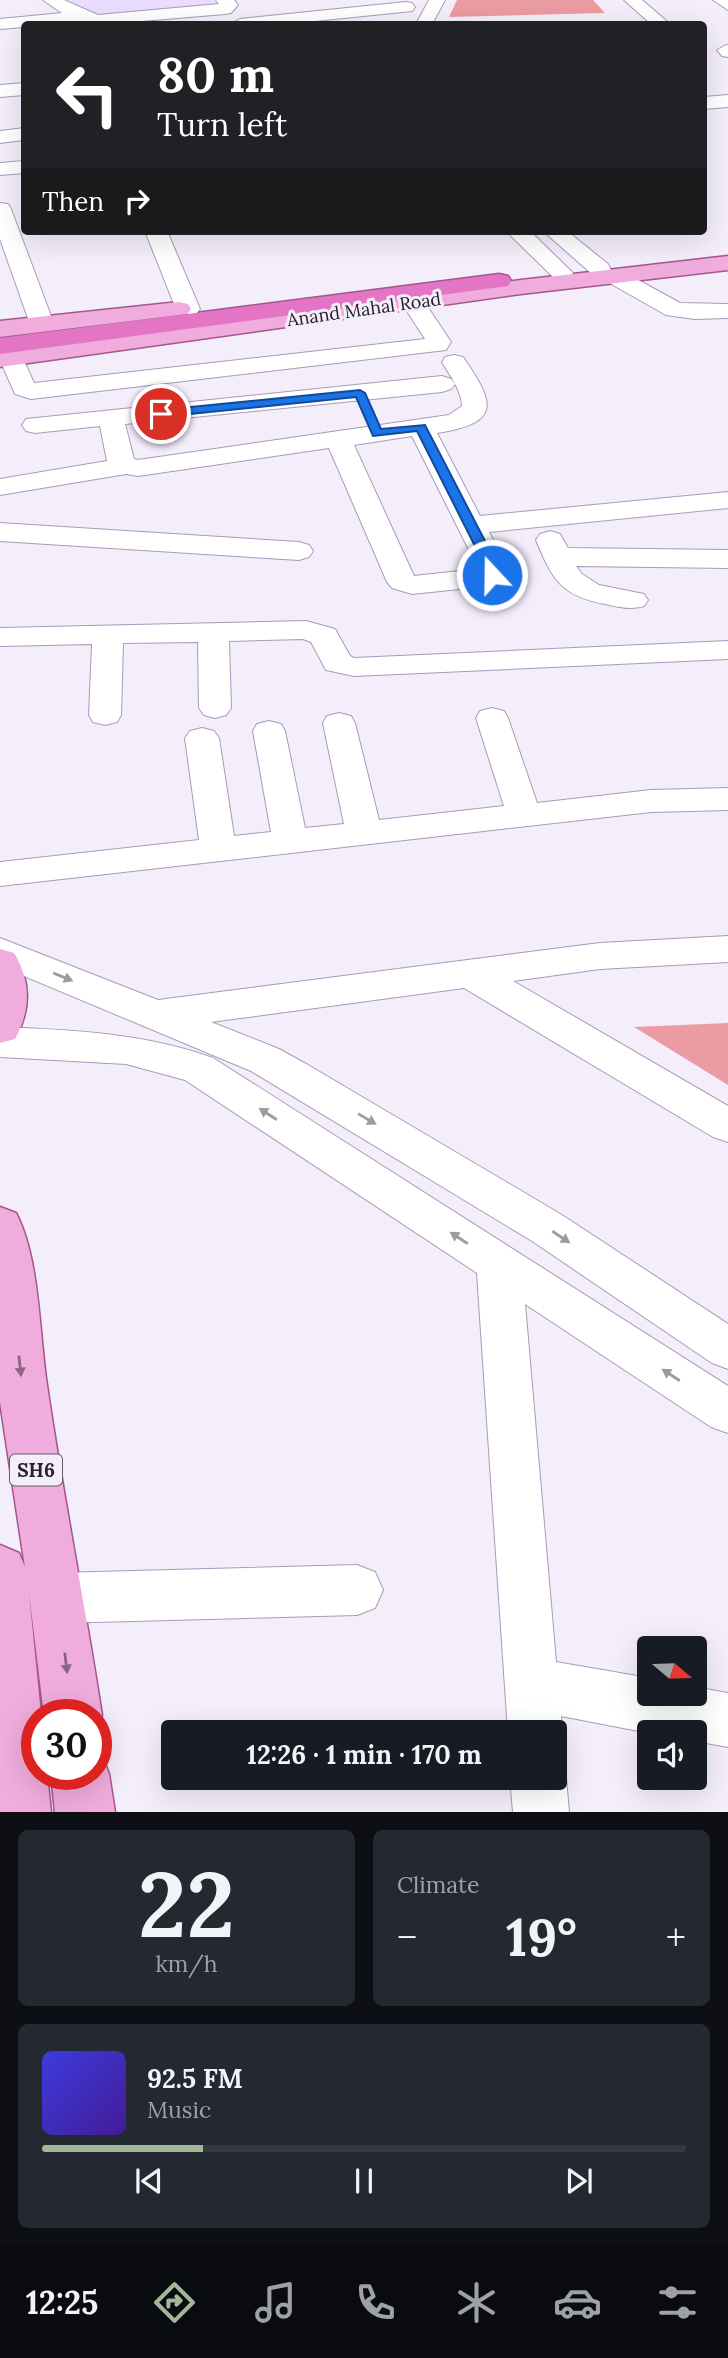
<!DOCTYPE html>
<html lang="en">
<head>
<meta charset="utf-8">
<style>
  body { margin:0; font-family:Lora,serif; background:#242831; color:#f1f3f6; height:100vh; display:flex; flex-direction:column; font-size:26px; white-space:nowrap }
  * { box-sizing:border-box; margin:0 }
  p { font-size:23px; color:#9ea1a6 }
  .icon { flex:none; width:38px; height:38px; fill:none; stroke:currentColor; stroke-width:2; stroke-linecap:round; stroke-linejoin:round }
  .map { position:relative; height:1812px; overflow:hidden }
  .side { display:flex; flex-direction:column; gap:18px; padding:18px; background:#0d0f14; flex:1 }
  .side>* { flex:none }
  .banner { position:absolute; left:21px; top:21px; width:686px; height:214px; border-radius:7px; box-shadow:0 7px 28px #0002; background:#202124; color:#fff; overflow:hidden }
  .needle { width:46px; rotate:109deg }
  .tools { position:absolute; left:637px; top:1636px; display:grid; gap:14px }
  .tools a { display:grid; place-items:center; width:70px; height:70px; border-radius:7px; background:#171b24; box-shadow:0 7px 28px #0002; font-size:35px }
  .speed { position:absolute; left:21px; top:1699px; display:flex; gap:14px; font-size:35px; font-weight:700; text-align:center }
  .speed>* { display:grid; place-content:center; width:91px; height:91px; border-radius:50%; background:#171b24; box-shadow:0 7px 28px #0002; line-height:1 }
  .speed .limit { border:10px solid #d22; background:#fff; color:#111 }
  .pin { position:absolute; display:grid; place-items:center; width:60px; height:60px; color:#fff; margin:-30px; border:4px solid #fff; border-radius:50%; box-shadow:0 2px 7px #0007 }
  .me { position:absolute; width:77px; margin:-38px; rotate:339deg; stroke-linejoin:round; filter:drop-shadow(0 0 5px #0008) }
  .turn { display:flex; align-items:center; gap:24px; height:147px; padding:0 21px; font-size:32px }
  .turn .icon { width:91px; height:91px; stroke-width:2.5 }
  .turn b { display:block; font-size:49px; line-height:60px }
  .then { display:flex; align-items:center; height:66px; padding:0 21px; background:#0003; gap:14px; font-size:26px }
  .big { font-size:52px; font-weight:800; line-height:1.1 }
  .side .widget { flex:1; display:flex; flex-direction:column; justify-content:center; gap:10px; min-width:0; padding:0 24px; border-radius:10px; background:#242831 }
  .side .dial { align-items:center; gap:0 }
  .dial b { font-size:91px; line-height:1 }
  .song { display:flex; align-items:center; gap:21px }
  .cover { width:84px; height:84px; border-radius:10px; background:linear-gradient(135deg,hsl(240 70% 55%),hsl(260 70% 35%)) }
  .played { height:7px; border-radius:4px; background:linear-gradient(90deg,#a3b79a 25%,#363941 25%) }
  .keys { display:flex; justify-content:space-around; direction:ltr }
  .heat { display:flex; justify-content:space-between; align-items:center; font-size:38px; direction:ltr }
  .side .tiles { flex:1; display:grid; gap:18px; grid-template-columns:1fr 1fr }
  .widget:last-child { grid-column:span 2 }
  .trip { position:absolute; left:161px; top:1720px; width:406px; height:70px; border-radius:7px; background:#171b24; box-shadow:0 7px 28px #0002; font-weight:800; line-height:70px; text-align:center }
  .dock { display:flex; height:112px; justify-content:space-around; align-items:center; background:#090b0e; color:#9ea1a6 }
  .dock .icon { width:49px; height:49px }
  .dock .active { color:#a3b79a }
  .dock b { font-size:32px; color:#f1f3f6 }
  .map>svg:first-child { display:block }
  .built { fill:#ebddfe }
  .forest { fill:#eb9ba2 }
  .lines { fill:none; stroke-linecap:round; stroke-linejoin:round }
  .minor-casing { stroke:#a89aba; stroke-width:2 }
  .major-casing { stroke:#a2578f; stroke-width:3 }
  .highway-casing { stroke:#a2578f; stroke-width:3 }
  .minor { fill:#fff; fill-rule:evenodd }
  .major { fill:#efacdc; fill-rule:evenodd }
  .highway { fill:#e475c4; fill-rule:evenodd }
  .oneway { fill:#9d9ba0 }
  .oneway2 { fill:#8a6684 }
  .route { fill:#1a73e8; stroke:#114b97; stroke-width:2 }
  .labels { text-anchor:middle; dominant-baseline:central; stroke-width:6; stroke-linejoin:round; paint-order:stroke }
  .far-street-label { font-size:18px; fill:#26202c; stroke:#f4eefb }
  .shield { fill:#f4eefb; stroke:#645e6a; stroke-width:2 }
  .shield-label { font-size:19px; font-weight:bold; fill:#26202c }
</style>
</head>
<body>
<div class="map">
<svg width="728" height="1812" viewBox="0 0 728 1812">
  <rect width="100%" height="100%" fill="#f4eefb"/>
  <path class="built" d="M 65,0 L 212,0 L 227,9 L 100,19 Z"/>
  <g class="forest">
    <path d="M 457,0 L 593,0 L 605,13 L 449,17 Z"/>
    <path d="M 728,1023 L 728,1085 L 634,1027 Z"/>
  </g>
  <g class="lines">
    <defs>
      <g id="minor">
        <path d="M 43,0 L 64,0 L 98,15 L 219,4 L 216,0 L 234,0 L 238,5 L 231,13 L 225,14 L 106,24 L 81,21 L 24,24 L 24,27 L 0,29 L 0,19 L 62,13 Z"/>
        <path d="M 429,0 L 445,0 L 432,24 L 416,24 Z"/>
        <path d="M 624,0 L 642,0 L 670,24 L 651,24 Z"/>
        <path d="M 713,0 L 728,0 L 728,10 Z"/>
        <path d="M 406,2 L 412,3 L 415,7 L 412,11 L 286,24 L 231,24 L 240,19 Z"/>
        <path d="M 726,45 L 728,45 L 728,57 L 722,56 L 717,50 Z"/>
        <path d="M 24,83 L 24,95 L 0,97 L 0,85 Z"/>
        <path d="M 728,95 L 728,107 L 704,109 L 704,97 Z"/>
        <path d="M 24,128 L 24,140 L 0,143 L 0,131 Z"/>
        <path d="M 24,161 L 24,173 L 0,175 L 0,163 Z"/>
        <path d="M 0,203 L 8,204 L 11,209 L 54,324 L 50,329 L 42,331 L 34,329 L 30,324 L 0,239 Z"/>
        <path d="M 145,231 L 167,231 L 200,309 L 196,314 L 180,314 L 176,309 Z"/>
        <path d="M 506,231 L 530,231 L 573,273 L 570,278 L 554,278 Z"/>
        <path d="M 543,231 L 567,231 L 608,264 L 611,270 L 622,271 L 680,303 L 728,304 L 728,318 L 695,319 L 666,315 L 606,281 L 603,275 L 592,274 Z"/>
        <path d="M 413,295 L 421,297 L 451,342 L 446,350 L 31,399 L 15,394 L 0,360 L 2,352 L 11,350 L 20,352 L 34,383 L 425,339 L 401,302 L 405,297 Z"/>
        <path d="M 454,355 L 463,357 C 495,403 502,423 437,433 L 480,516 L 728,492 L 728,508 L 489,532 L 508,568 L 502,581 L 488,586 L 412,594 L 392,588 L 387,582 L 329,448 L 138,476 L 126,474 L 0,495 L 0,479 L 107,461 L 100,426 L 35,433 L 26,431 L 22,425 L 26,419 L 442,376 L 451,379 L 455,384 L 451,389 L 442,392 L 125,424 L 134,459 L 138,460 L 449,415 L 462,406 C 461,389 450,376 442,362 L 445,357 ZM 412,436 L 478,568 L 478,569 L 414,576 L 354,445 Z"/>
        <path d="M 0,523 L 299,542 L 309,545 L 313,551 L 309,557 L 299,560 L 0,541 Z"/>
        <path d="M 550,531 L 560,534 L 568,548 L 728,550 L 728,568 L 576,566 L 582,574 L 599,585 L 644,594 L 648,600 L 644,606 C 630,610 618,607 605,604 C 561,596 552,579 536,540 L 540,534 Z"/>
        <path d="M 306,621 L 335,629 L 350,656 L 354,658 L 728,641 L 728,659 L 354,676 L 326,670 L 311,642 L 303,639 L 229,641 L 231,708 L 226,715 L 215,718 L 204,715 L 199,708 L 198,642 L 123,643 L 121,715 L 117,722 L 105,725 L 93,722 L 89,715 L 92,644 L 0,646 L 0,628 Z"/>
        <path d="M 492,708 L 504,711 L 508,718 L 537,803 L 651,790 L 728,788 L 728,810 L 651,812 L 0,886 L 0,862 L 199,840 L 185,738 L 190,731 L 202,728 L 214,731 L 219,738 L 234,836 L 271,832 L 253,731 L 257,724 L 269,721 L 281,724 L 285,731 L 305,828 L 344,824 L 323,723 L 327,716 L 339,713 L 351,716 L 355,723 L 379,820 L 504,806 L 476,718 L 480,711 Z"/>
        <path d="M 728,936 L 728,962 L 600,969 L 513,981 L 728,1106 L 728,1142 L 713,1137 L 464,988 L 211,1022 L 279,1049 L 308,1065 L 562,1215 L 728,1324 L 728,1369 L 712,1363 L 532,1241 L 251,1071 L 0,966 L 0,938 L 158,1000 L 600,943 Z"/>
        <path d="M 0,1027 C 74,1030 143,1033 213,1058 L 728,1386 L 728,1433 L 711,1427 L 525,1304 L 556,1662 L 649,1678 L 649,1694 L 695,1694 L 695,1687 L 728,1693 L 728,1747 L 695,1741 L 695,1732 L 649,1733 L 561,1716 L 562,1732 L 555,1751 L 555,1732 L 508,1732 L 477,1273 L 185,1080 L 126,1064 L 0,1057 Z"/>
        <path d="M 357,1565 L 375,1572 L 383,1590 L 375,1608 L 357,1615 L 57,1623 L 39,1616 L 31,1598 L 39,1580 L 57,1573 Z"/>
        <path d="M 555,1757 L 566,1778 L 569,1812 L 513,1812 L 510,1778 L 555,1778 Z"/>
      </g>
      <g id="major">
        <path d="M 728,256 L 728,270 L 521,294 L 0,367 L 0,351 L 521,280 Z"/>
        <path d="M 179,302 L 188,304 L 191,309 L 188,314 L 0,337 L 0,321 Z"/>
        <path d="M 0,949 L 14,953 C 31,981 31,1010 15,1039 L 0,1043 Z"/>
        <path d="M 0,1207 L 16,1213 C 40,1259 39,1333 47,1385 C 63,1495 85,1605 102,1715 L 96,1728 L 96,1715 L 44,1715 L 29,1593 L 41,1715 L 37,1715 L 37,1774 L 47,1774 L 51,1812 L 0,1812 L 0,1545 L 19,1553 L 25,1567 L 0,1402 Z"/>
        <path d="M 96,1752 L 101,1753 L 109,1774 L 115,1812 L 55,1812 L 51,1774 L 96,1774 Z"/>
      </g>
      <path id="highway" d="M 499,274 L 508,276 L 511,281 L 508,286 L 0,354 L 0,338 Z"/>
    </defs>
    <use href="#minor" class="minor-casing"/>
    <use href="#major" class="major-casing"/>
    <use href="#highway" class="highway-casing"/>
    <use href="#minor" class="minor"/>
    <use href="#major" class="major"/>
    <use href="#highway" class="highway"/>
  </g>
  <defs><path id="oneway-solid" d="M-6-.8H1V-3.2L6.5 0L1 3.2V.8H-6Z" transform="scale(1.75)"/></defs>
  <g class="oneway">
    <use href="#oneway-solid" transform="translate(63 977) rotate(22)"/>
    <use href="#oneway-solid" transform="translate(268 1114) rotate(-147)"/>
    <use href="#oneway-solid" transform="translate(367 1119) rotate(31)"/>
    <use href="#oneway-solid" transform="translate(561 1237) rotate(34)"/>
    <use href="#oneway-solid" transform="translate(459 1238) rotate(-147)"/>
    <use href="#oneway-solid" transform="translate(671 1375) rotate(-147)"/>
  </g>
  <g class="oneway2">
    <use href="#oneway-solid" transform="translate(20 1366) rotate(84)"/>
    <use href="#oneway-solid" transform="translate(66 1663) rotate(83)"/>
  </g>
  <path class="route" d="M 360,390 L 365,393 L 381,429 L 425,425 L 499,568 L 497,577 L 488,577 L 486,568 L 417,431 L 373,436 L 356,397 L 161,417 L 156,414 L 161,410 Z"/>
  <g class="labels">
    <g class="far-street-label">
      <text transform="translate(364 309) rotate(-8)">Anand Mahal Road</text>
    </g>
    <rect class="shield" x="10" y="1454.5" width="52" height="31" rx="5"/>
    <g class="shield-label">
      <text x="36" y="1470">SH6</text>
    </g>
  </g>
</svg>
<div class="tools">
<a><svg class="needle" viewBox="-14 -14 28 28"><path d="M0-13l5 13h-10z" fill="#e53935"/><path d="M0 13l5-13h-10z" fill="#9ea1a6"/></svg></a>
<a><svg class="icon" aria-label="sound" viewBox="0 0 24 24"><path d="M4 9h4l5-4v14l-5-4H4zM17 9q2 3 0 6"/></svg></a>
</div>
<div class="speed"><div class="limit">30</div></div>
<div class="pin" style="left:161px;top:414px;background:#d93025"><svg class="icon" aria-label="arrive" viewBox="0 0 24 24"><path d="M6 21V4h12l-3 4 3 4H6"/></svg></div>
<svg class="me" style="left:492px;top:575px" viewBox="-20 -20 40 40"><circle r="17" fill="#1a73e8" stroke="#fff" stroke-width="3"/><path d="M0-11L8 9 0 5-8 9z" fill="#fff"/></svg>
<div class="trip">12:26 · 1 min · 170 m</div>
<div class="banner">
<div class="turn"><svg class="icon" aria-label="left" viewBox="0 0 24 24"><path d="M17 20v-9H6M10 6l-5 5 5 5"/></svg><div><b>80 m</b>Turn left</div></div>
<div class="then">Then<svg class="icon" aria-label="right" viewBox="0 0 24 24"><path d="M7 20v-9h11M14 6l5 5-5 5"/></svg></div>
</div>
</div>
<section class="side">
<div class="tiles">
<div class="widget dial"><b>22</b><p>km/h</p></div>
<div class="widget"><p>Climate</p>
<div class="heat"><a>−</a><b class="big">19°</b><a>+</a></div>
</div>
<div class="widget">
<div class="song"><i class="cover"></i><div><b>92.5 FM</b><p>Music</p></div></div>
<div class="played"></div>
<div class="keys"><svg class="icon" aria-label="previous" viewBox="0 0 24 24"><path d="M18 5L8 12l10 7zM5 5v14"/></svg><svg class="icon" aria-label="pause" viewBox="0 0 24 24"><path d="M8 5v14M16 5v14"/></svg><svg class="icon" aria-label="next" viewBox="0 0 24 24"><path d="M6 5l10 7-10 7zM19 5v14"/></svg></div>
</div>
</div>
</section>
<nav class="dock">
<b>12:25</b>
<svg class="icon active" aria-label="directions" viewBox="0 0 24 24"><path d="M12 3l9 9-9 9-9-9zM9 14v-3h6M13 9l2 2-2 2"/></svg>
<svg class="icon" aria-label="music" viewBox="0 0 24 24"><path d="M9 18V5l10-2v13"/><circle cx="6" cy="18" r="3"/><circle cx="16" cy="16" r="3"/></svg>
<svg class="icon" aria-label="phone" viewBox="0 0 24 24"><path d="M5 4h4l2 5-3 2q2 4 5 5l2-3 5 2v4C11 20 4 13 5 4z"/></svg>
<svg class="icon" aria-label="climate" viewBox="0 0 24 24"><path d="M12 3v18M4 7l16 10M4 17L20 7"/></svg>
<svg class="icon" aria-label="car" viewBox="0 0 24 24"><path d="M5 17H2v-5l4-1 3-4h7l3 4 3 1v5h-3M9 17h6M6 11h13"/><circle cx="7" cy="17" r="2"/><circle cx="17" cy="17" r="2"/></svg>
<svg class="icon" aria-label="filters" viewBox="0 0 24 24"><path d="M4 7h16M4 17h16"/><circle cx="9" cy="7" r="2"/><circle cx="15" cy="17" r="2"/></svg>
</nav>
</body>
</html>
